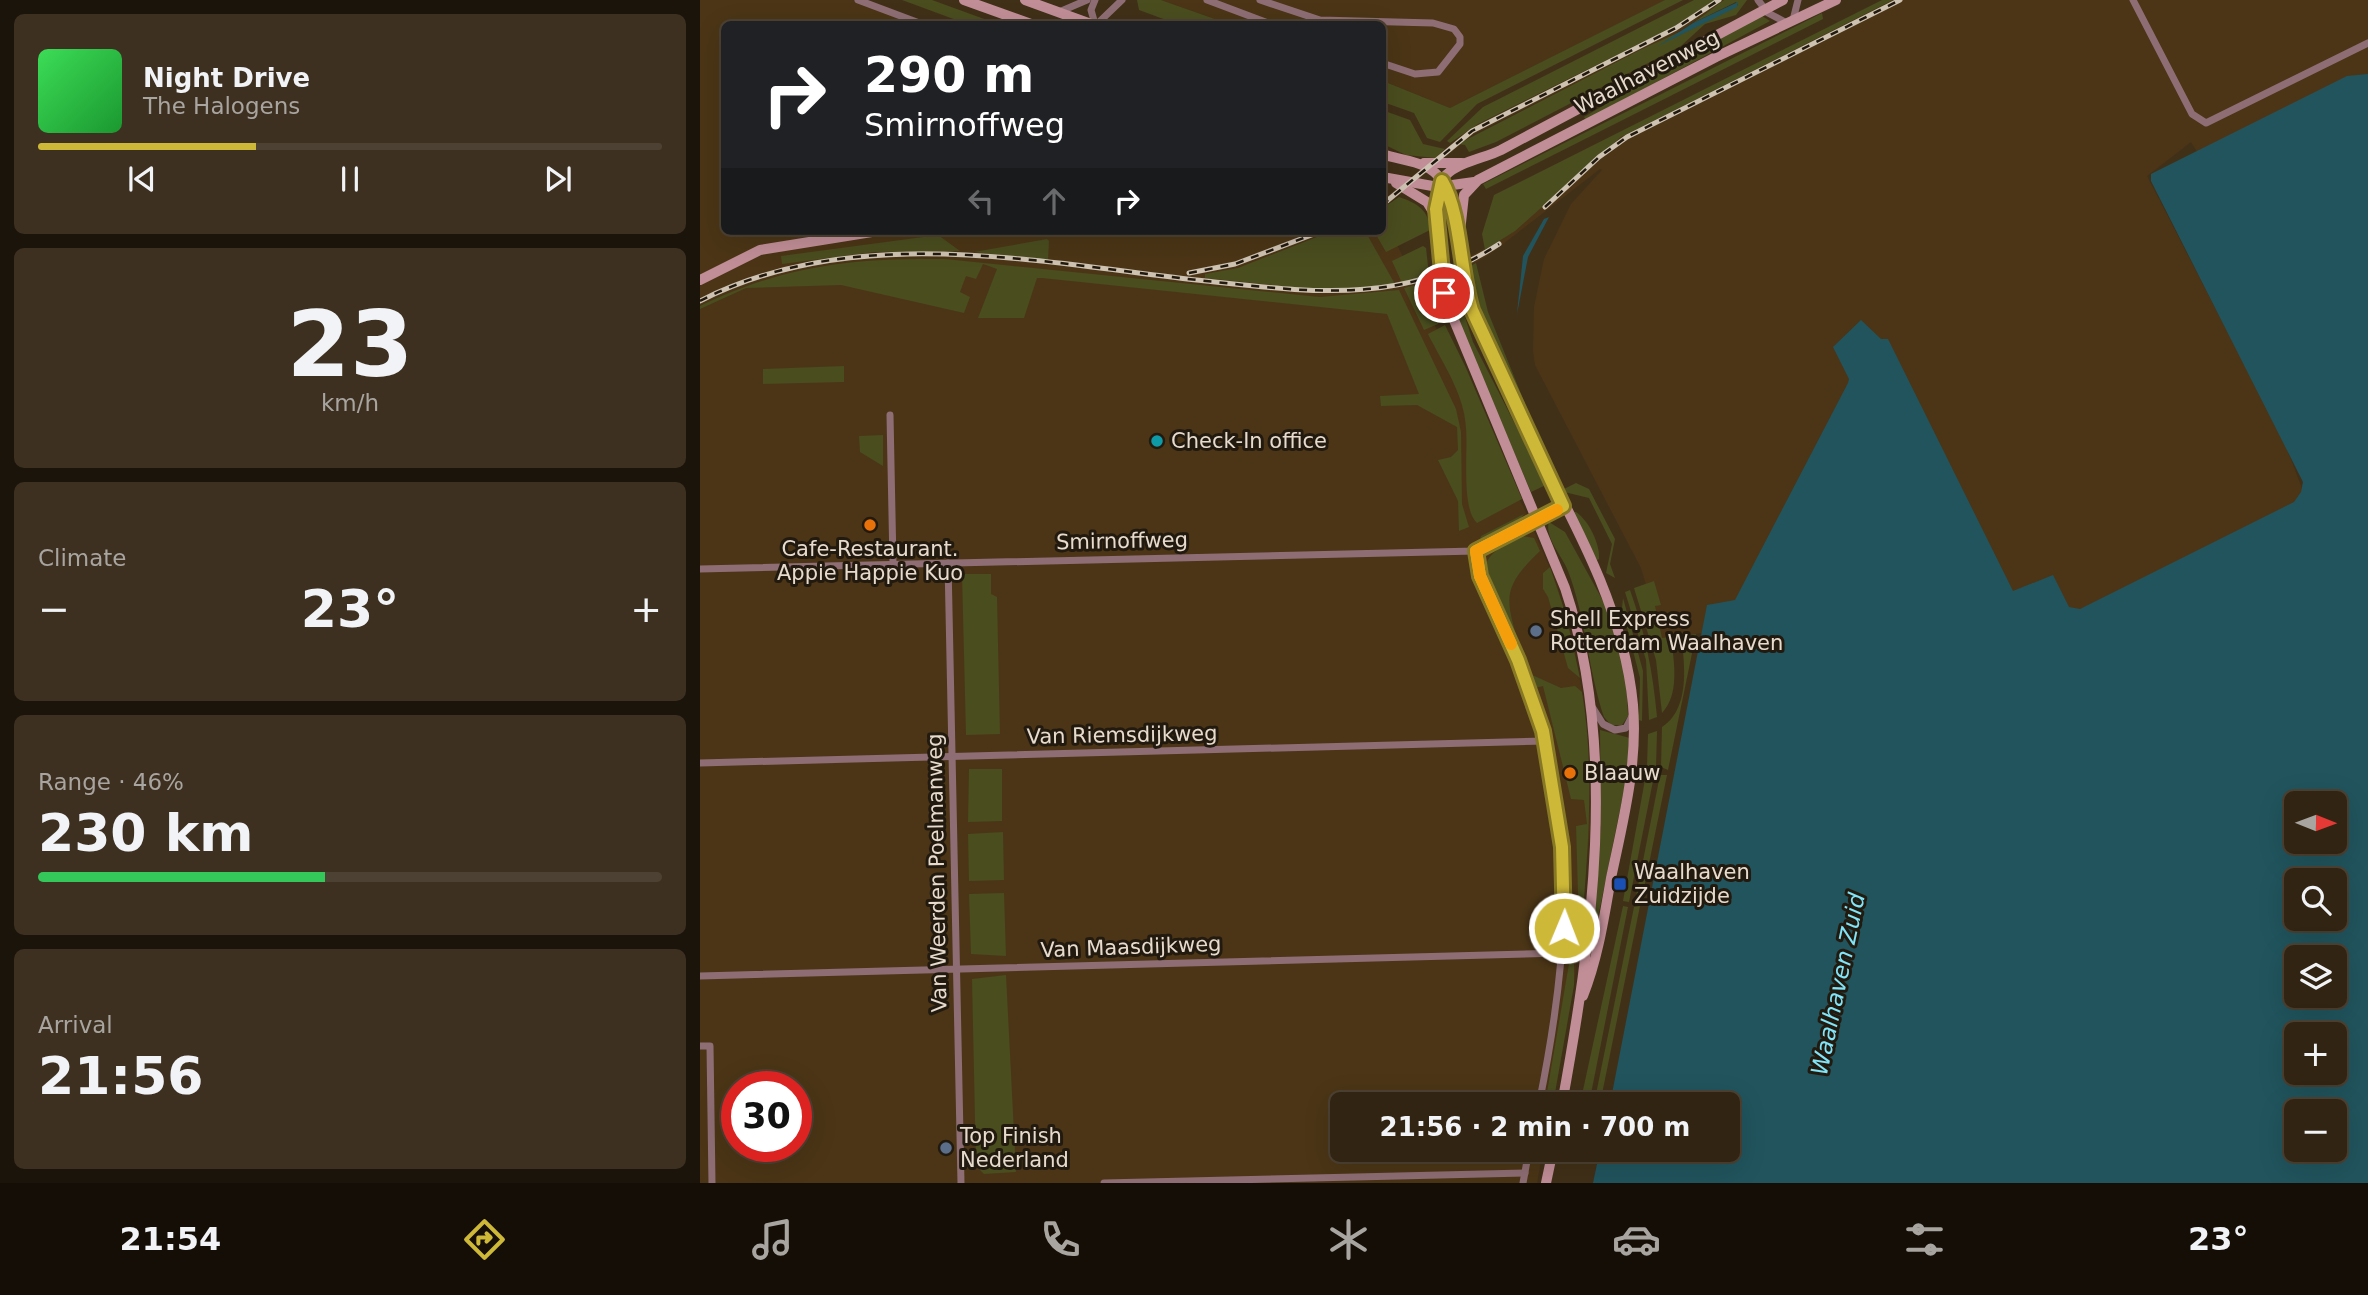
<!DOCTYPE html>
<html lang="en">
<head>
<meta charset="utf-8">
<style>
  body { margin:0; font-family:"DejaVu Sans",sans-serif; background:#3d3020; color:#f1f3f6; height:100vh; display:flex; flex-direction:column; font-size:26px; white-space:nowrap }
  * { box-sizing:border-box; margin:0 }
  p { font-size:23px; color:#a8a49f }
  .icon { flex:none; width:38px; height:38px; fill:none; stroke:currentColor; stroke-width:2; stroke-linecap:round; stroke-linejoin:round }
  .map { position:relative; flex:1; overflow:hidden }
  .drawer { display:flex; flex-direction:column; gap:14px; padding:14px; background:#1b140a; width:700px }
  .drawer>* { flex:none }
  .guide { position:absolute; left:21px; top:21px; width:665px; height:214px; border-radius:10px; box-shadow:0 7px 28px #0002,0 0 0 2px #4c4132; background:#202124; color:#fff; overflow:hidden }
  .needle { width:46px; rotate:91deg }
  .fabs { position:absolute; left:1584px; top:791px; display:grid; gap:14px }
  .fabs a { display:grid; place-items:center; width:63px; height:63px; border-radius:10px; background:#312412; box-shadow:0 7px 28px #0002,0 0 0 2px #4c4132; font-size:35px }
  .speed { position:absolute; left:21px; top:1071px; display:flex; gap:14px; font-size:35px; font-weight:700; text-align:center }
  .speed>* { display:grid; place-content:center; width:91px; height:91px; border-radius:50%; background:#312412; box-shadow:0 7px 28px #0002,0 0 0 2px #4c4132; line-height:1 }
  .speed .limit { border:10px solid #d22; background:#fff; color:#111 }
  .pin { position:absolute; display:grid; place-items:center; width:60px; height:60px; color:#fff; margin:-30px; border:4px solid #fff; border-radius:50%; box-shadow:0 2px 7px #0007 }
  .me { position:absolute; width:77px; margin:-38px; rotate:1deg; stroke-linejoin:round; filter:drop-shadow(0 0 5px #0008) }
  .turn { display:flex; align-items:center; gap:24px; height:147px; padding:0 28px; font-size:32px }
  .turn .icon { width:91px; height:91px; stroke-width:2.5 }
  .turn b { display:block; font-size:49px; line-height:60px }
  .lanes { display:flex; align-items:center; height:66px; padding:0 28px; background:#0003; justify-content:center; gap:35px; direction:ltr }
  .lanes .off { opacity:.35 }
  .big { font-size:52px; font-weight:800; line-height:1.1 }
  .drawer .card { flex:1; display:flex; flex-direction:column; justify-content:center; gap:10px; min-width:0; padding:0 24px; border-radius:10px; background:#3d3020 }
  .drawer .dial { align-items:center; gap:0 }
  .dial b { font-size:91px; line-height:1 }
  .song { display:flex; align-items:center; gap:21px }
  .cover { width:84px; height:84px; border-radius:10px; background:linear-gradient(135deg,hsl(130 70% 55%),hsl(130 70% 35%)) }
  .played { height:7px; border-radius:4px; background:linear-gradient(90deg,#ceb837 35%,#4c4132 35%) }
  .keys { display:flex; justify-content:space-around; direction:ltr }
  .heat { display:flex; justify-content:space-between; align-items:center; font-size:38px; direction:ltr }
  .charge { height:10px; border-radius:5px; background:linear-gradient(90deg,#34c759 46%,#4c4132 0) }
  .trip { position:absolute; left:630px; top:1092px; width:410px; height:70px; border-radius:10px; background:#312412; box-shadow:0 7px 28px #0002,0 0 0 2px #4c4132; font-weight:800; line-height:70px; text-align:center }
  .tabs { display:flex; height:112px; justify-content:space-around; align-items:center; background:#140e07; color:#a8a49f }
  .tabs .icon { width:49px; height:49px }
  .tabs .current { color:#ceb837 }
  .tabs b { font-size:32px; color:#f1f3f6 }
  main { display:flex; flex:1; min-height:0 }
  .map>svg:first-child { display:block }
  .built { fill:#4b3516; fill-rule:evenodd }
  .green { fill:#4a4d1e }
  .water { fill:#21545d; fill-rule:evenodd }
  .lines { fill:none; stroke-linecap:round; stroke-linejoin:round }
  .street { stroke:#8e6e74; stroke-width:7 }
  .secondary { stroke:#c18e97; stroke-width:10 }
  .rail-casing { stroke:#cec2b2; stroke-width:5 }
  .rail { stroke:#221a0f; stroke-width:2.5; stroke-dasharray:8; stroke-linecap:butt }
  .route-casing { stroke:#867824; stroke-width:18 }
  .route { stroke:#ceb837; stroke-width:12 }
  .slow { stroke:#f59e0b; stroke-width:12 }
  .culture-dot { fill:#0f9aa8; stroke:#221a0f; stroke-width:2.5 }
  .food-dot { fill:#e8710a; stroke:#221a0f; stroke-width:2.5 }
  .service-dot { fill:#5c6f8a; stroke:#221a0f; stroke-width:2.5 }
  .transit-dot { fill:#1a4fb4; stroke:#221a0f; stroke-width:2.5 }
  .labels { text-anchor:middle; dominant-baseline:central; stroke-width:6; stroke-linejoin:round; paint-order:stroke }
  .street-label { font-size:21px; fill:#e7dbcd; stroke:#221a0f }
  .poi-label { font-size:21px; fill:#e7dbcd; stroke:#221a0f; text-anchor:start }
  .water-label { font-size:23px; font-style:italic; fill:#80e5f9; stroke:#221a0f }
</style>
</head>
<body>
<main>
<section class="drawer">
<div class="card">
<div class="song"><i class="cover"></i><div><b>Night Drive</b><p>The Halogens</p></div></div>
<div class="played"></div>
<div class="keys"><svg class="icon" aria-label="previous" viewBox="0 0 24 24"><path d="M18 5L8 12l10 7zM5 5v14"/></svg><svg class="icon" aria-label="pause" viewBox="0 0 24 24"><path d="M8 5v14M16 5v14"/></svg><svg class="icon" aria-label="next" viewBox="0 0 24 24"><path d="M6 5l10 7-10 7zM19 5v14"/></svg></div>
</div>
<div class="card dial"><b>23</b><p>km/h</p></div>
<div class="card"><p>Climate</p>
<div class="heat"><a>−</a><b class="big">23°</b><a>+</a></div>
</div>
<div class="card"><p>Range · 46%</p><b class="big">230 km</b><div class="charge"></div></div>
<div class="card"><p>Arrival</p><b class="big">21:56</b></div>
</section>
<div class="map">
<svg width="1668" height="1183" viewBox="0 0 1668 1183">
  <rect width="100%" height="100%" fill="#413018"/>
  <g class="built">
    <path d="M 0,0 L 162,0 L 224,24 L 24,24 L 24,231 L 682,231 L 687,224 L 714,280 L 750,267 L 801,240 L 921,137 L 1193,0 L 1668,0 L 1668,89 L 1501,158 L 1491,142 L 1447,176 L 1584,441 L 1610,510 L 1318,636 L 1158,387 L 1016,636 L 1001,633 L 962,639 L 941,568 L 835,365 L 833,351 L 834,307 L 844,259 L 871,204 L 902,170 L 900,169 L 790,254 L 770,266 L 716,285 L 799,463 L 823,506 L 857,585 L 874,647 L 884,703 L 890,827 L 874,985 L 853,1104 L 642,1104 L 642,1150 L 843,1150 L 837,1183 L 0,1183 ZM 37,1087 L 96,1087 L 96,1146 L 37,1146 Z"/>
    <path d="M 461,0 L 966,0 L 750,108 L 683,81 L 682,24 L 529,24 Z"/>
    <path d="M 1015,0 L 1024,0 L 982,30 L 774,134 L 683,208 L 683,200 L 771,128 L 973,27 Z"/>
  </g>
  <g class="green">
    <path d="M 202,0 L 232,0 L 298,24 L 267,24 Z"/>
    <path d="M 437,0 L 461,0 L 529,24 L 477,24 L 439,10 Z"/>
    <path d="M 965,0 L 983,0 L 777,104 L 740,142 L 727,138 L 714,113 L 683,102 L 683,81 L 750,108 Z"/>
    <path d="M 994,0 L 1015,0 L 973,27 L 778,124 L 750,143 L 747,141 L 783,107 Z"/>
    <path d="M 1024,0 L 1047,0 L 1036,15 L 1005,24 L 981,46 L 796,142 L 769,152 L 765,145 L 758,144 L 940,50 L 1038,5 L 1036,2 L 993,23 Z"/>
    <path d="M 1182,0 L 1193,0 L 921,137 L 815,231 L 785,250 L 782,234 L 794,195 Z"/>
    <path d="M 1122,13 L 1123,19 L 786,189 L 783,184 Z"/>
    <path d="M 1062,16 L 1070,21 L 886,120 L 884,117 L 1004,46 Z"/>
    <path d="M 682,110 L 710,120 L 723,144 L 745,149 L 735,158 L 706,155 L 683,144 Z"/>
    <path d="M 699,197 C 717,203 729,210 730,230 L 686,252 L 674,231 L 682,231 L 683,208 Z"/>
    <path d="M 632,231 L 665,231 L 695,284 L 629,291 L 505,278 L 505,274 L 538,268 Z"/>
    <path d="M 238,235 L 260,251 L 174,252 L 82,264 L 81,256 Z"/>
    <path d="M 347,239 L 349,241 L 348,260 L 274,252 Z"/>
    <path d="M 723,246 L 726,248 L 729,275 L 702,283 L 692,261 Z"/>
    <path d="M 245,259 L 620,297 L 699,290 L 756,409 L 761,432 L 762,504 L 769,527 L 759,531 L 758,501 L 738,460 L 751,457 L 758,450 L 757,427 L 717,405 L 681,406 L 680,396 L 719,394 L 687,314 L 342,278 L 337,278 L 324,318 L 278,318 L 297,269 L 283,264 L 276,279 L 266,276 L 260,292 L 270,297 L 264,313 L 141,285 L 46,288 L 0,309 L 0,306 C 86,265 151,258 245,259 Z"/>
    <path d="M 776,263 L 788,312 L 843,448 L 781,310 L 770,266 Z"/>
    <path d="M 751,273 L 773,342 L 846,485 L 831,492 L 759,324 L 746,275 Z"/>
    <path d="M 730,281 L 738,324 L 724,330 L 704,288 Z"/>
    <path d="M 745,325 L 766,368 L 822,499 L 777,523 C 761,509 768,451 766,429 C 765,395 743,364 728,334 Z"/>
    <path d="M 144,366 L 144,382 L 63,384 L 63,369 Z"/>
    <path d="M 183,435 L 183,466 L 160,452 L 159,436 Z"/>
    <path d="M 876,483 L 889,489 L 915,539 L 910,564 L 915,578 L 906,573 L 912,544 L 889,498 L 860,491 Z"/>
    <path d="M 871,512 L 876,512 C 889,521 900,544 899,559 L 895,561 Z"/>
    <path d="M 824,514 L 815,526 L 779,544 L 781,536 Z"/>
    <path d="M 849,522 L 865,532 L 908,610 L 926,675 L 928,716 L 922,725 L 911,725 L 904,717 C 888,670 886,618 868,571 C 863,557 844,537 849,522 Z"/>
    <path d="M 822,536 L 834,538 L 840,551 C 798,591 807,601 821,652 L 786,578 C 781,553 803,547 822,536 Z"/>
    <path d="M 850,567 L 866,615 L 880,678 L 868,668 L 848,597 L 843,589 L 843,573 Z"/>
    <path d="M 262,574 L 291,574 L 291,594 L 297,597 L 300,734 L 266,735 Z"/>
    <path d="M 954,581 L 961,605 L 955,606 L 962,638 L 971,637 C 974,662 980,694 962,713 L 956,660 L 934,588 Z"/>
    <path d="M 930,590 C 945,632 953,672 957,717 L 949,720 L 946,660 L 925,592 Z"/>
    <path d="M 923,598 L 943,671 L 942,721 L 939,720 L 940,678 L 922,608 Z"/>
    <path d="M 996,634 L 968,770 L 961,767 L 962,727 C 990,709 985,664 981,636 Z"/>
    <path d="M 830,674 L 861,688 L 875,686 L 882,692 C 895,770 888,847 882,925 L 879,926 L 876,826 L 887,824 L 884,800 L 871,799 L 843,686 L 835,688 Z"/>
    <path d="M 900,730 L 930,738 L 926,780 L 894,937 L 891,937 L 901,827 Z"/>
    <path d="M 957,731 L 956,767 L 947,767 L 948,734 Z"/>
    <path d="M 269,769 L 302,769 L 302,821 L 268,822 Z"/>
    <path d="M 946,774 L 954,776 L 929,902 L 923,901 Z"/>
    <path d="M 960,775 L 967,775 L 941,903 L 935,901 Z"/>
    <path d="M 303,832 L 304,880 L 269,881 L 268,834 Z"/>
    <path d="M 304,893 L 306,956 L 271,954 L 269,894 Z"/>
    <path d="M 923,906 L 928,907 L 889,1104 L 880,1104 Z"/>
    <path d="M 940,906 L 900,1104 L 894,1104 L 934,907 Z"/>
    <path d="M 870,958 L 874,958 L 874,985 L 853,1104 L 845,1104 Z"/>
    <path d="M 306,975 L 316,1172 L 284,1174 L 276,1166 L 272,979 Z"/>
  </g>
  <g class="water">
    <path d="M 1038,2 L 1037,7 L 958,46 L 993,23 Z"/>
    <path d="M 1668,74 L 1668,1183 L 893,1183 L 900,1150 L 1027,1150 L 1027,1104 L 910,1104 L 1007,605 L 1035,600 L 1148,383 L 1149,379 L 1133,347 L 1161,320 L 1181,339 L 1188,339 L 1313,591 L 1353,575 L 1369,607 L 1380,609 L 1594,502 L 1601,492 L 1603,482 L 1451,181 L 1451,174 L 1647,76 ZM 1596,803 L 1634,803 L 1634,842 L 1596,842 ZM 1596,880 L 1634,880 L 1634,919 L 1596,919 ZM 1596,957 L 1634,957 L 1634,996 L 1596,996 ZM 1596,1034 L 1634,1034 L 1634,1073 L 1596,1073 ZM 1596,1111 L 1634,1111 L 1634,1150 L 1596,1150 Z"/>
    <path d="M 849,217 L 828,257 L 817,314 L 823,256 L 844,219 Z"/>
  </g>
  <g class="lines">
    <g class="street">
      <path d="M 158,0 L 222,24"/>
      <path d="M 507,0 L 571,24"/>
      <path d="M 560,0 L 620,20 L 733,23 L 754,29 L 760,37 L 760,44 L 738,72 L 715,74 L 682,63"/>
      <path d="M 1058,0 L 1068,13 L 1087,23"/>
      <path d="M 1433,0 L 1492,114 L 1506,123 L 1668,43"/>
      <path d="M 359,12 L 387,0"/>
      <path d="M 1093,20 L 1098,0"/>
      <path d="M 395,24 L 391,10 L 395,0"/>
      <path d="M 397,24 L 422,0"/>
      <path d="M 190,415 L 193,564"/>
      <path d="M 776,551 L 780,575 C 802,623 826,673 841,724 C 878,852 865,976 839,1104"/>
      <path d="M 248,563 L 261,1183"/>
      <path d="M 0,569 L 776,551 L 863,506"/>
      <path d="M 893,708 L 903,724 L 915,730 L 926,728 L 932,716"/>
      <path d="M 0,763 L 845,741"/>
      <path d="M 0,976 L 863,953"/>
      <path d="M 0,1046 L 10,1046 L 12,1183"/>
      <path d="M 404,1183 L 825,1173"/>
      <path d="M 823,1183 L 829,1150"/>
    </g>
    <g class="secondary">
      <path d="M 264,0 L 331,24"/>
      <path d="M 325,0 L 391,24"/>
      <path d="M 682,154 C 705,162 729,160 743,182 C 761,211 759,274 772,310 C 818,442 920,565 933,705 C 938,764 923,821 911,878 C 904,918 898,958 883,996"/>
      <path d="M 724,163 L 762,163"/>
      <path d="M 688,178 L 738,187 L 774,182"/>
      <path d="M 696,183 L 727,202 L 735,215"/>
      <path d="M 760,232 L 764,195 L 778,180 L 1016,57 L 1136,0"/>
      <path d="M 0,280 L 60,250 L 178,231"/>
      <path d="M 862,1104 C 892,940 919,749 865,588 L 749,308 C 740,279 723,198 746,175 C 759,162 785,158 801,150 L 1083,0"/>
      <path d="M 846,1183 L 853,1150"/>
    </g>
    <defs>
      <g id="rail">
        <path d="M 682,205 L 772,131 L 976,28 L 1019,0"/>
        <path d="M 845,207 L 899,157 L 927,137 L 1200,0"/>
        <path d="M 489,273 L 535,264 L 622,231"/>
        <path d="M 0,301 C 156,221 340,263 506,281 C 611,292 705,306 799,244"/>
      </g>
    </defs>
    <use href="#rail" class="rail-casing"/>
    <use href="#rail" class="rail"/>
  </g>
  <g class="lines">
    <defs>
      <path id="route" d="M 744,293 L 736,209 L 742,181 C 761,213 760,272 772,310 L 863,506 L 776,551 L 780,576 L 818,660 L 843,731 L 862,847 L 864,928"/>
    </defs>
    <use href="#route" class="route-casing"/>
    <use href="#route" class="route"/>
    <path class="slow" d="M 811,644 L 780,576 L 776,551 L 857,510"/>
  </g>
  <circle class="culture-dot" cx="457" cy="441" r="7"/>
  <g class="food-dot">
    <circle cx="170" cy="525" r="7"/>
    <circle cx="870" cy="773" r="7"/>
  </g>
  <g class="service-dot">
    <circle cx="836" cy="631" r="7"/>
    <circle cx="246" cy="1148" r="7"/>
  </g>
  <rect class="transit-dot" x="913" y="877" width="14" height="14" rx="3.5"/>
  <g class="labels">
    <g class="street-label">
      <text transform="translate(947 72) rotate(-27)">Waalhavenweg</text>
      <text transform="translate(422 541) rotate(-1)">Smirnoffweg</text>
      <text transform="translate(422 735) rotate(-1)">Van Riemsdijkweg</text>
      <text transform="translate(237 873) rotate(-91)">Van Weerden Poelmanweg</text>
      <text transform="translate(431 947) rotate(-2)">Van Maasdijkweg</text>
    </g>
    <g class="poi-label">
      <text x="471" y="441">Check-In office</text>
      <text x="170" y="549" text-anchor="middle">Cafe-Restaurant.<tspan x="170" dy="24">Appie Happie Kuo</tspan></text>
      <text x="850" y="619">Shell Express<tspan x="850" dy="24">Rotterdam Waalhaven</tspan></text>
      <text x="884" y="773">Blaauw</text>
      <text x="934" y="872">Waalhaven<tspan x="934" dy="24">Zuidzijde</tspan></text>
      <text x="260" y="1136">Top Finish<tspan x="260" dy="24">Nederland</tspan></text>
    </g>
    <g class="water-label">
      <text transform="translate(1138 984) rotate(-78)">Waalhaven Zuid</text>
    </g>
  </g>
</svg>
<div class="fabs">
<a><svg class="needle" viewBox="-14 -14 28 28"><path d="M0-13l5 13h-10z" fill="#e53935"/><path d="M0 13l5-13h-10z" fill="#a8a49f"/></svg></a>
<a><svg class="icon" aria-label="search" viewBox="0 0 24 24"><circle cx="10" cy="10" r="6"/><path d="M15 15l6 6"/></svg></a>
<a><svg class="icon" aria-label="layers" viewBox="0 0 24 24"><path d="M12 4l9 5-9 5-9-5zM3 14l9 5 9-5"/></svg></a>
<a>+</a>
<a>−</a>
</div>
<div class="speed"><div class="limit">30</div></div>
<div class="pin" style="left:744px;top:293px;background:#d93025"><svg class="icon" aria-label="arrive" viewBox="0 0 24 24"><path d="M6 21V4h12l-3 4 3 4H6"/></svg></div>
<svg class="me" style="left:864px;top:928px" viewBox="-20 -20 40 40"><circle r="17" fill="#ceb837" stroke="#fff" stroke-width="3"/><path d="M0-11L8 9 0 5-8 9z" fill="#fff"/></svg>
<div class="trip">21:56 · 2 min · 700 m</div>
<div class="guide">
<div class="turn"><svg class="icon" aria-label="right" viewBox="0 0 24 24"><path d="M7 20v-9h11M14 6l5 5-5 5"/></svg><div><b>290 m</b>Smirnoffweg</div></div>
<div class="lanes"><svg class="icon off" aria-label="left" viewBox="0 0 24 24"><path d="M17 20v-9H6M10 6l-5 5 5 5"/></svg><svg class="icon off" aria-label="ahead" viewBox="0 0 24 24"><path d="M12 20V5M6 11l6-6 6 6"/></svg><svg class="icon" aria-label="right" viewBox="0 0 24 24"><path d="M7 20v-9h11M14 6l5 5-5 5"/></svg></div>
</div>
</div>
</main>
<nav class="tabs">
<b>21:54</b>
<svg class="icon current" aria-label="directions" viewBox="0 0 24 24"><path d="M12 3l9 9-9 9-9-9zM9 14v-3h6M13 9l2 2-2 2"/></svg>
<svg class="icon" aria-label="music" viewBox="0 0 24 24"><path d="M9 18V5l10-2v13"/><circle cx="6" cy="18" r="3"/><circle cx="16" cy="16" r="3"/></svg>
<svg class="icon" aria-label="phone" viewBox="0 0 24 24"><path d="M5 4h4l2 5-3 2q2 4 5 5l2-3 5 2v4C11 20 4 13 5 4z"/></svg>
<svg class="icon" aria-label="climate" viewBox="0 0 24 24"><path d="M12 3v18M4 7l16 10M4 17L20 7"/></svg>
<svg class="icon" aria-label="car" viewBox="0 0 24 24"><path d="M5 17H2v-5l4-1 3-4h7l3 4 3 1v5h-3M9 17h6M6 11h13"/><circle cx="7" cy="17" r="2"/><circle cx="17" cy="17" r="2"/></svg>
<svg class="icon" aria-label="filters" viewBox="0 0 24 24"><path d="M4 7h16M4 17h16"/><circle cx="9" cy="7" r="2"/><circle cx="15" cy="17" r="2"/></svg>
<b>23°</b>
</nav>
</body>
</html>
